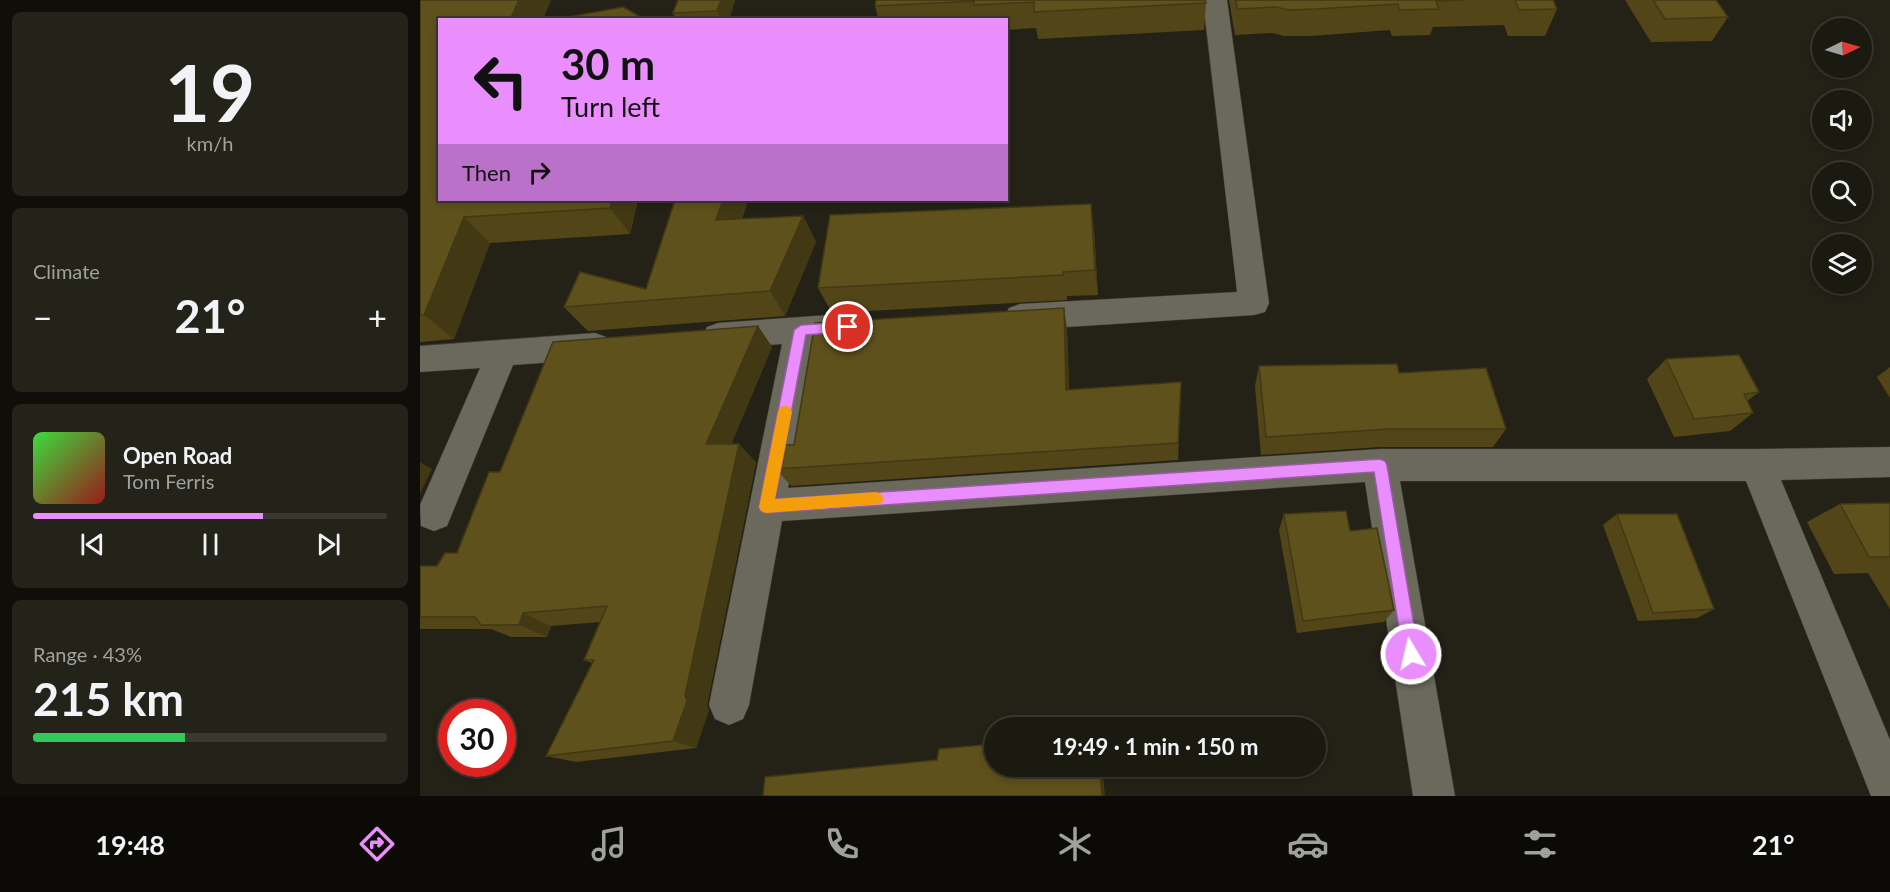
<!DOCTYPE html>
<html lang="en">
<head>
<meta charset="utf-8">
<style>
  body { margin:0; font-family:Lato,sans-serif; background:#24231a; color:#f1f3f6; height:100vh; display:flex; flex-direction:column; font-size:22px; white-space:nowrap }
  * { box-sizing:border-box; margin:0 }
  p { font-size:20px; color:#a0a19f }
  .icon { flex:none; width:33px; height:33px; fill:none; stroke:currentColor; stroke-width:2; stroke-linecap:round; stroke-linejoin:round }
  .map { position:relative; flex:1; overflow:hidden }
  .drawer { display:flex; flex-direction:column; gap:12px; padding:12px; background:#0f0e09; width:420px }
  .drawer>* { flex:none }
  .top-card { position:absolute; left:18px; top:18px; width:570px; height:183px; border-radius:0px; box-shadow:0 3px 9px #0003,0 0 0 2px #393831; background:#ea8dfd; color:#111; overflow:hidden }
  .needle { width:39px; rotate:85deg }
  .controls { position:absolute; left:1392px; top:18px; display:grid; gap:12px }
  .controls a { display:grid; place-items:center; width:60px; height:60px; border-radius:50%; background:#1b1a11; box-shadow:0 3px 9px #0003,0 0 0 2px #393831; font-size:30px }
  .speed { position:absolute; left:18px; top:699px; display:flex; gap:12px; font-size:30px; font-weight:700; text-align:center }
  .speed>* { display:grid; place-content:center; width:78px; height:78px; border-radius:50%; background:#1b1a11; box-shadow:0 3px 9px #0003,0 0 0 2px #393831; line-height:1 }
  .speed .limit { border:9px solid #d22; background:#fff; color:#111 }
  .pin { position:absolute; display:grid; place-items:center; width:51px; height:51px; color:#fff; margin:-26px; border:3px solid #fff; border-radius:50%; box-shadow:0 2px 6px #0007 }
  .me { position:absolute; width:66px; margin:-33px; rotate:351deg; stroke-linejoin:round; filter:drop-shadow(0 0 4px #0008) }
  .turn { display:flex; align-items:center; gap:21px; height:126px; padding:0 24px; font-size:27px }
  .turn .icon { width:78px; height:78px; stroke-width:2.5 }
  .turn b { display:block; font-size:42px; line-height:51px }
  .then { display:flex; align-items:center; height:57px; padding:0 24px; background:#0003; gap:12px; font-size:22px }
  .big { font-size:45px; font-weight:700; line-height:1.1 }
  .drawer .widget { flex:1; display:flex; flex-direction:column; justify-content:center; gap:9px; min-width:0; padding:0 21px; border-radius:9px; background:#24231a }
  .drawer .dial { align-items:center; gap:0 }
  .dial b { font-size:78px; line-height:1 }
  .song { display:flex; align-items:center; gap:18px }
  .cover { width:72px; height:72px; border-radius:9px; background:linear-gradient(135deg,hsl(120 70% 55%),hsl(0 70% 35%)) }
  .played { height:6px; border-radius:3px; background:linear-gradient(90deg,#ea8dfd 65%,#393831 65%) }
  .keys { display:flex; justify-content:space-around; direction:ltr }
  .heat { display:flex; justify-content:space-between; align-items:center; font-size:33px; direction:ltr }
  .charge { height:9px; border-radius:4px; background:linear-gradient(90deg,#34c759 43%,#393831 0) }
  .trip { position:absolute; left:564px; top:717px; width:342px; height:60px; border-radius:30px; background:#1b1a11; box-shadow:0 3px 9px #0003,0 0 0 2px #393831; font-weight:700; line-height:60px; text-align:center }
  .tab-bar { display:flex; height:96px; justify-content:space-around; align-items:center; background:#0b0a07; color:#a0a19f }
  .tab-bar .icon { width:42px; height:42px }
  .tab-bar .selected { color:#ea8dfd }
  .tab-bar b { font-size:27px; color:#f1f3f6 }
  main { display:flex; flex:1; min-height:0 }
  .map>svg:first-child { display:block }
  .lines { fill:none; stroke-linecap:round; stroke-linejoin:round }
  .minor-casing { stroke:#3f3c35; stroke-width:1 }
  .minor { fill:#6b685c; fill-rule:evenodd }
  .wall { fill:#524618 }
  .shaded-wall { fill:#423914 }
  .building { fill:#5f511c; stroke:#423914; stroke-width:1.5 }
  .route { fill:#ea8dfd; stroke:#985ca4; stroke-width:1.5 }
  .slow { fill:#f59e0b }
</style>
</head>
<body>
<main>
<section class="drawer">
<div class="widget dial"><b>19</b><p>km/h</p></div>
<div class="widget"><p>Climate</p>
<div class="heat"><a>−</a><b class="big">21°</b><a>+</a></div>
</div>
<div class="widget">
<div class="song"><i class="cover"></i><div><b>Open Road</b><p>Tom Ferris</p></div></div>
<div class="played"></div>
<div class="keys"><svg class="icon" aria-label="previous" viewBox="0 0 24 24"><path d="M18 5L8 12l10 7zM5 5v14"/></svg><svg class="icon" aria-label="pause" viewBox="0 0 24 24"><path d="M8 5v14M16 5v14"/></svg><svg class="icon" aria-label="next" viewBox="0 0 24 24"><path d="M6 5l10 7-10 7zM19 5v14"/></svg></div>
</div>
<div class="widget"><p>Range · 43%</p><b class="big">215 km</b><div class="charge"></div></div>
</section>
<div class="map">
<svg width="1470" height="796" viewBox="0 0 1470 796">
  <rect width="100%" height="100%" fill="#242217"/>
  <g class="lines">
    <defs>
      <g id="minor">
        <path d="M 783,0 L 807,0 L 849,303 L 845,312 L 834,315 L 600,330 L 589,326 L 584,317 L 589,308 L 600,304 L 817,292 Z"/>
        <path d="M 438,313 L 449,317 L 454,326 L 449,335 L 438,339 L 395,342 L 368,488 L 960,449 L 1337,449 L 1470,447 L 1470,477 L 1361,480 L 1470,740 L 1470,796 L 1451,796 L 1326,481 L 980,481 L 1035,796 L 993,796 L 945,482 L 362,521 L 329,705 L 323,719 L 309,725 L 295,719 L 289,705 L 362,344 L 298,349 L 287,345 L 282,336 L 287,327 L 298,323 Z"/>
        <path d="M 175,333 L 186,337 L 191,346 L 186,355 L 175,359 L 93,365 L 27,526 L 14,531 L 1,526 L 0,505 L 60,368 L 0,372 L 0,346 Z"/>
      </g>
    </defs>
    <use href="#minor" class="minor-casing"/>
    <use href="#minor" class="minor"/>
  </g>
  <g class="wall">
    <path d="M 0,0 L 20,20 L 218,200 L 210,234 L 70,243 L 34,339 L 0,342 Z"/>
    <path d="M 258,0 L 315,0 L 309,20 L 256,20 L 253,13 Z"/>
    <path d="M 456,0 L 786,3 L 784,30 L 618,39 L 616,28 L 586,30 L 586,20 L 459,20 L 455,6 Z"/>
    <path d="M 809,0 L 1133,0 L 1137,9 L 1125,36 L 1088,36 L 1084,25 L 1013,27 L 1010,35 L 972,36 L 970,30 L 891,36 L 864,36 L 853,33 L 815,35 Z"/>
    <path d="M 1205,0 L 1296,0 L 1308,17 L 1292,41 L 1231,42 Z"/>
    <path d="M 255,200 L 328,200 L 322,219 L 383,216 L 396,242 L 365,316 L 168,331 L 144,307 L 226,289 Z"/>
    <path d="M 674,230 L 678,295 L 647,296 L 647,300 L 412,313 L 398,288 Z"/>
    <path d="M 338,326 L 352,347 L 311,444 L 336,462 L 287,705 L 289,710 L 276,748 L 156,762 L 126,756 L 172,663 L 164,660 L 180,622 L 131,626 L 127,637 L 91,637 L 71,629 L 0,629 L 0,566 L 17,566 L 37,553 L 80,472 Z"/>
    <path d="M 647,329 L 649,390 L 761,382 L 758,460 L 371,486 L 356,469 L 374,445 Z"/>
    <path d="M 1246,359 L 1339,392 L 1327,401 L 1333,413 L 1310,431 L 1254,437 L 1227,379 Z"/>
    <path d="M 839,366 L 979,373 L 1086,429 L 1073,447 L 960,447 L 841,455 L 835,386 Z"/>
    <path d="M 1470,367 L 1470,398 L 1457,377 Z"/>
    <path d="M 1470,503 L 1470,609 L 1448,573 L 1414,574 L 1387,522 L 1420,504 Z"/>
    <path d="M 864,514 L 930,531 L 974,610 L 964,622 L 877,633 L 859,530 Z"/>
    <path d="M 1197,514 L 1294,609 L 1277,618 L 1218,621 L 1183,525 Z"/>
  </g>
  <g class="shaded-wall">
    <path d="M 99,0 L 131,0 L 123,20 L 90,20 Z"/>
    <path d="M 301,0 L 315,0 L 309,20 L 301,20 L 297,11 Z"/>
    <path d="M 192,200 L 218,200 L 210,234 L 190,208 Z"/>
    <path d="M 303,200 L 328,200 L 313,246 L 296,220 Z"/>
    <path d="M 671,204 L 674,230 L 678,295 L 675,270 Z"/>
    <path d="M 383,216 L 396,242 L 365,316 L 350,291 Z"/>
    <path d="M 44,217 L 70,243 L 34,339 L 4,315 Z"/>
    <path d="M 644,308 L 647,329 L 650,409 L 646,390 Z"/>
    <path d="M 338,326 L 352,347 L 304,462 L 286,444 Z"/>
    <path d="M 319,444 L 336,462 L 287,705 L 289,710 L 276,748 L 253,741 L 265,695 Z"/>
    <path d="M 0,462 L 12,469 L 0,494 Z"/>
    <path d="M 103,613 L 131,626 L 127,637 L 99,625 Z"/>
    <path d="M 679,766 L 682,766 L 685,796 L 682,796 Z"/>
  </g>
  <g class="building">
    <path d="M 0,0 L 99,0 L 90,20 L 20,20 L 20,200 L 192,200 L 190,208 L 44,217 L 4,315 L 0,315 Z"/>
    <path d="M 258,0 L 301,0 L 297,11 L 253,13 Z"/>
    <path d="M 456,0 L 785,0 L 786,3 L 614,12 L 614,2 L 554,5 L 554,1 L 455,6 Z"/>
    <path d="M 816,0 L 1044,0 L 1016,1 L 1019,9 L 979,10 L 978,4 L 896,9 L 868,10 L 856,7 L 817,9 Z"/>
    <path d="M 1095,0 L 1133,0 L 1137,9 L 1099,10 Z"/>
    <path d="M 1233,0 L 1296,0 L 1308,17 L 1245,19 Z"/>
    <path d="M 203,7 L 226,20 L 132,20 Z"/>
    <path d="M 255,200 L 303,200 L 296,220 L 383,216 L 350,291 L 144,307 L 160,272 L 226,289 Z"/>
    <path d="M 671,204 L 675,270 L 643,272 L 643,275 L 398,288 L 410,215 Z"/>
    <path d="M 644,308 L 646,390 L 761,382 L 758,443 L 356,469 L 361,445 L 374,445 L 395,323 Z"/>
    <path d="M 338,326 L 286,444 L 319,444 L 265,695 L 267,701 L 253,741 L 126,756 L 174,660 L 164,660 L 187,606 L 103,613 L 99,625 L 61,625 L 55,617 L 0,617 L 0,566 L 17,566 L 25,553 L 37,553 L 69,472 L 80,472 L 133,342 Z"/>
    <path d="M 1319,355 L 1339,392 L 1324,394 L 1333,413 L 1274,419 L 1246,359 Z"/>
    <path d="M 977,364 L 979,373 L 1066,368 L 1086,429 L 969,429 L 846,437 L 839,366 Z"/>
    <path d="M 1470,503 L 1470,557 L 1449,557 L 1420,504 Z"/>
    <path d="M 926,511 L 930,531 L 957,528 L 974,610 L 883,621 L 864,514 Z"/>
    <path d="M 1197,514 L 1257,514 L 1294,609 L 1233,613 Z"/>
    <path d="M 574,744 L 574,766 L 679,766 L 682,796 L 343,796 L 345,777 L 517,760 L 519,749 Z"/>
  </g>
  <path class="route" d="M 428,322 L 435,327 L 433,331 L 386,335 L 355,499 L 960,459 L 965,461 L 967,465 L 999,654 L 996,660 L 991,662 L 985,660 L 983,654 L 954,472 L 346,513 L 341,511 L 339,507 L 374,330 L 381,325 Z"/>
  <path class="slow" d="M 365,406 L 370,407 L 372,412 L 355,499 L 456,492 L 461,494 L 464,499 L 461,504 L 346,513 L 341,511 L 339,507 L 358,412 L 360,407 Z"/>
</svg>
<div class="controls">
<a><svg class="needle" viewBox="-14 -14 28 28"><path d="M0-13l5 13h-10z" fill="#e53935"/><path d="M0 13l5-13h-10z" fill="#a0a19f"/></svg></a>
<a><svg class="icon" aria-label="sound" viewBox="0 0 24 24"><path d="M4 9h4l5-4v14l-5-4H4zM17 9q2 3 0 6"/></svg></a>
<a><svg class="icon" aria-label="search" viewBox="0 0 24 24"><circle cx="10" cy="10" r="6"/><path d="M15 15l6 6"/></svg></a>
<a><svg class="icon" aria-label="layers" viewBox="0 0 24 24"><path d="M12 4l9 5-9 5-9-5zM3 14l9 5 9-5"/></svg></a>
</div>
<div class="speed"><div class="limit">30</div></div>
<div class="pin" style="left:428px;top:327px;background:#d93025"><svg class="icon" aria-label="arrive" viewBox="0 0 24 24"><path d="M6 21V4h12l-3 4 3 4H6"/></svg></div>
<svg class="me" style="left:991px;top:654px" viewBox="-20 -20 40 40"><circle r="17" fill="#ea8dfd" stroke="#fff" stroke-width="3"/><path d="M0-11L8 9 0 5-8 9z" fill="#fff"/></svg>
<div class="trip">19:49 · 1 min · 150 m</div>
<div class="top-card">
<div class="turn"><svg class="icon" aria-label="left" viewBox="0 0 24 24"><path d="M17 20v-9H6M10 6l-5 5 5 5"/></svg><div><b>30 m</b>Turn left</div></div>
<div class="then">Then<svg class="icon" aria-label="right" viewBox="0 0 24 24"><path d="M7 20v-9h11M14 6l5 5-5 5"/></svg></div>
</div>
</div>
</main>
<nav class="tab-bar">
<b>19:48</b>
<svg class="icon selected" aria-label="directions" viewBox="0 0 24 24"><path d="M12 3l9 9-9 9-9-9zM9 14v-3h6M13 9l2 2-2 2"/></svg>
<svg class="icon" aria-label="music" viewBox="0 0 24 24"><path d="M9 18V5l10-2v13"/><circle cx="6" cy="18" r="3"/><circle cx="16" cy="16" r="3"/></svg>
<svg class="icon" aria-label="phone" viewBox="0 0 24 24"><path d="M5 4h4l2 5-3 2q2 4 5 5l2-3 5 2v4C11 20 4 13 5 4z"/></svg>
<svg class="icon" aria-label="climate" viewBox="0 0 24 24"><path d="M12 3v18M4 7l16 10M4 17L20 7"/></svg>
<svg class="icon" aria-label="car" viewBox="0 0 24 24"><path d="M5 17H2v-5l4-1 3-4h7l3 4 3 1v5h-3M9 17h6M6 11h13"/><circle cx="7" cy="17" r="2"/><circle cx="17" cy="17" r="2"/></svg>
<svg class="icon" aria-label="filters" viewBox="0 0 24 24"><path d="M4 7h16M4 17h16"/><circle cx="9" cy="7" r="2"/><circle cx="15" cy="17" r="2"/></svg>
<b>21°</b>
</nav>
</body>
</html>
